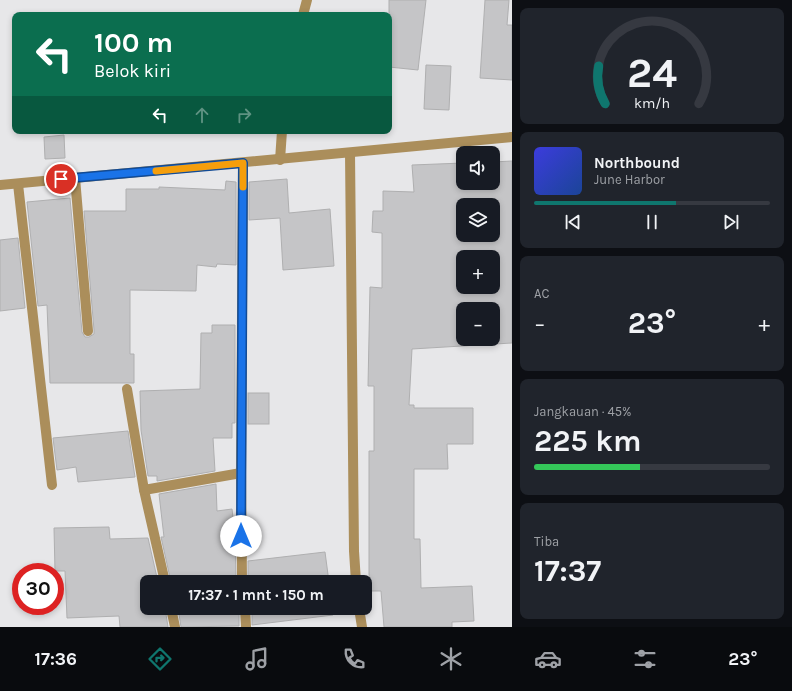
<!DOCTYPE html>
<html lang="id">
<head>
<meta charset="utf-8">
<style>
  body { margin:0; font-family:Karla,sans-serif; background:#20242c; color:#f1f3f6; height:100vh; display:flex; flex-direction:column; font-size:15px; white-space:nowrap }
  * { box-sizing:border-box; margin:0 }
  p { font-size:13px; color:#9ea1a6 }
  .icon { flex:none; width:22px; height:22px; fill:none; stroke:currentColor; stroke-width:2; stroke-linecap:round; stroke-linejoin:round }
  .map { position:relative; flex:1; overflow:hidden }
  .panel { display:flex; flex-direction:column; gap:8px; padding:8px; background:#0d0f14; width:280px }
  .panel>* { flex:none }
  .top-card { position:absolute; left:12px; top:12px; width:380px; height:122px; border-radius:8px; box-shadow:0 2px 6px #0003; background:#0b6e4f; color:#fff; overflow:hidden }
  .fabs { position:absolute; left:456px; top:146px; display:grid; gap:8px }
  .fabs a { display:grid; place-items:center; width:44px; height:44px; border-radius:8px; background:#171b24; box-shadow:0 2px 6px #0003; font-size:20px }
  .speed { position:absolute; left:12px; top:563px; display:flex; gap:8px; font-size:20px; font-weight:700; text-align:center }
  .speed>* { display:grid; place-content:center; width:52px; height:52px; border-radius:50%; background:#171b24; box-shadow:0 2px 6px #0003; line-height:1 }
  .speed .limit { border:6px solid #d22; background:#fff; color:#111 }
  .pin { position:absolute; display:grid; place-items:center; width:34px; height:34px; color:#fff; margin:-17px; border:2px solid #fff; border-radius:50%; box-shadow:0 1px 4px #0007 }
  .me { position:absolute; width:44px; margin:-22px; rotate:0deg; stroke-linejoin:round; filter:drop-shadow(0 0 3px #0008) }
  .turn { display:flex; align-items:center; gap:14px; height:84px; padding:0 16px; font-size:18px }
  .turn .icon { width:52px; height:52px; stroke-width:2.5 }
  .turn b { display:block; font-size:28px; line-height:34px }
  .lanes { display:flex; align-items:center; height:38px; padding:0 16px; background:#0003; justify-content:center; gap:20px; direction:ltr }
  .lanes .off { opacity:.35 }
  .big { font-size:30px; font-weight:700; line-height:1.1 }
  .panel .card { flex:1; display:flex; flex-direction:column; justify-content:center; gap:6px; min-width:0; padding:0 14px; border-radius:8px; background:#20242c }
  .panel .dial { align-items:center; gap:0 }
  .dial svg { height:104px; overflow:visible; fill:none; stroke:#363941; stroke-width:7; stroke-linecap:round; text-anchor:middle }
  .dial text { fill:#f1f3f6; stroke:none }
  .song { display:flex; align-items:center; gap:12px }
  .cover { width:48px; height:48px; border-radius:6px; background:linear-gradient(135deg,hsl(240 70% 55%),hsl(220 70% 35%)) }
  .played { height:4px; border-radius:2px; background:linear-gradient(90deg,#0f766e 60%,#363941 60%) }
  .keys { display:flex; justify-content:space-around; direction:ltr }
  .heat { display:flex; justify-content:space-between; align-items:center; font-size:22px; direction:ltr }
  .charge { height:6px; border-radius:3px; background:linear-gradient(90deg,#34c759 45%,#363941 0) }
  .trip { position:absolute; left:140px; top:575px; width:232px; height:40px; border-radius:8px; background:#171b24; box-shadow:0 2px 6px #0003; font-weight:700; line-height:40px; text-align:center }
  .tabs { display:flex; height:64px; justify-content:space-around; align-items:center; background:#090b0e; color:#9ea1a6 }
  .tabs .icon { width:28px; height:28px }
  .tabs .active { color:#0f766e }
  .tabs b { font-size:18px; color:#f1f3f6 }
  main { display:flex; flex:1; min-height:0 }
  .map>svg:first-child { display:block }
  .building { fill:#c5c5c7; stroke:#afafb0; fill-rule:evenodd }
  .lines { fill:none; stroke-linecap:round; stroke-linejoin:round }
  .minor { stroke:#ab8e5b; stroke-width:10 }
  .route-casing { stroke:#114b97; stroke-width:10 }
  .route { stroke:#1a73e8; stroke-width:7 }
  .slow { stroke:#f59e0b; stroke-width:7 }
</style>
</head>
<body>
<main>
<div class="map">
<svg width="512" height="627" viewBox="0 0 512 627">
  <rect width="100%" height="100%" fill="#e7e7e9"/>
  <g class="building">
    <path d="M 389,0 L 426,0 L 418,70 L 389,67 Z"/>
    <path d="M 485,0 L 509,0 L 507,25 L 512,25 L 512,80 L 480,78 Z"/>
    <path d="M 426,65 L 451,66 L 449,110 L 424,109 Z"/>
    <path d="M 64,135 L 65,158 L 45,159 L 44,137 Z"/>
    <path d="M 512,161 L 512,343 L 412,349 L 409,405 L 414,405 L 414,408 L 473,408 L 473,444 L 447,444 L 448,469 L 414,469 L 414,539 L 420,539 L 421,588 L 472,586 L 474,621 L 452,622 L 452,627 L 384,627 L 381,591 L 370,591 L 369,574 L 369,451 L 374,451 L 374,386 L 368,386 L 370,287 L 382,288 L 382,233 L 372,232 L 373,211 L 383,211 L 383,191 L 414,192 L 412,165 L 463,163 L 463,183 L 493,183 L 493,162 ZM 463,205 L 493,205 L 493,235 L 463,235 ZM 463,257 L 493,257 L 493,287 L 463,287 ZM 463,309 L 493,309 L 493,339 L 463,339 Z"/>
    <path d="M 287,179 L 289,213 L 330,209 L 334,266 L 283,270 L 280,218 L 249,220 L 249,182 Z"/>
    <path d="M 226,181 L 236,182 L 236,265 L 217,264 L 216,267 L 197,265 L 196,291 L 130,290 L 130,354 L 134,354 L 134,383 L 50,383 L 47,305 L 38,306 L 27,202 L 70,198 L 82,332 L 85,337 L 89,337 L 94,334 L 94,330 L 84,211 L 126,211 L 126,189 L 159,189 L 159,187 L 225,190 Z"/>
    <path d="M 18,238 L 25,308 L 0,311 L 0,240 Z"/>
    <path d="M 212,325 L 235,325 L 235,423 L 232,423 L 232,438 L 213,438 L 215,471 L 157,481 L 157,476 L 148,476 L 141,430 L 140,391 L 200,389 L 201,333 L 212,333 Z"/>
    <rect x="248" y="393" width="21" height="31"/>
    <path d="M 128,431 L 135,477 L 78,482 L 76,467 L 57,470 L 53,438 Z"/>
    <path d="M 216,484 L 217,511 L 232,509 L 235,535 L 236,582 L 171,582 L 161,537 L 164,537 L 159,494 Z"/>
    <path d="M 109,527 L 110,539 L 148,538 L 158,582 L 147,582 L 147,608 L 165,608 L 168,627 L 120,627 L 119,616 L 67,618 L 65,571 L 55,571 L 54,528 Z"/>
    <path d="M 325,552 L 329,582 L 248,582 L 248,561 Z"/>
    <path d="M 178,608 L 239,608 L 239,626 L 181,627 Z"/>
    <path d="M 252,608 L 332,608 L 333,615 L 252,625 Z"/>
  </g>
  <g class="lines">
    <g class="minor">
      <path d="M 303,15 L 307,0"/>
      <path d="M 350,153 L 354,551 L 356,582"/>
      <path d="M 280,160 L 282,131"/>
      <path d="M 75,178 L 88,331"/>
      <path d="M 18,184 L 52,485"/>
      <path d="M 0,185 L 512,137"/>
      <path d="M 127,389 L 144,490 L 165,582"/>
      <path d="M 144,490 L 241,473"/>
      <path d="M 242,582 L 241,473 L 243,163"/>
      <path d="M 171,608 L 175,627"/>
      <path d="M 245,608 L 246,627"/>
      <path d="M 359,608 L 362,627"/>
    </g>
  </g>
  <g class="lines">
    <defs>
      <path id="route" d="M 61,179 L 243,163 L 241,536"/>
    </defs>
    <use href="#route" class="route-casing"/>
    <use href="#route" class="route"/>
    <path class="slow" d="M 156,171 L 243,163 L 243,187"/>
  </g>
</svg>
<div class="fabs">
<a><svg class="icon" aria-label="sound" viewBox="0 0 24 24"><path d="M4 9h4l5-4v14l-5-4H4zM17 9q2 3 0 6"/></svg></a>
<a><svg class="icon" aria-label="layers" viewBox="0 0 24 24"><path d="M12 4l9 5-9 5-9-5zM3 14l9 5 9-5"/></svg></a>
<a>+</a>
<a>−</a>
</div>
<div class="speed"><div class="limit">30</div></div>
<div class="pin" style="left:61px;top:179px;background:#d93025"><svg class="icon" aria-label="arrive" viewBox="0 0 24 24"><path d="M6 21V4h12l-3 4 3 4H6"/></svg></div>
<svg class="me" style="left:241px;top:536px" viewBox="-20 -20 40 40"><circle r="19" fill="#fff"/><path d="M0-13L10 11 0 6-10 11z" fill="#1a73e8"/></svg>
<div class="trip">17:37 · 1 mnt · 150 m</div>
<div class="top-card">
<div class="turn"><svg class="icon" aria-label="left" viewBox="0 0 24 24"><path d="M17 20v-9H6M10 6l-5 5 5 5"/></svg><div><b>100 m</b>Belok kiri</div></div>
<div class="lanes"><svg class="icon" aria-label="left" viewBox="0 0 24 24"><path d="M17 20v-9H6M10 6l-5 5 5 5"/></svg><svg class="icon off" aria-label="ahead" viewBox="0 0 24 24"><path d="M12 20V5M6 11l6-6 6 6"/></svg><svg class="icon off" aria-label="right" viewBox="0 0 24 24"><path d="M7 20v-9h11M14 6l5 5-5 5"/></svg></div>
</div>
</div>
<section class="panel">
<div class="card dial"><svg viewBox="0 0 100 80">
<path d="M14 69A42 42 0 1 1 86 69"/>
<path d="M14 69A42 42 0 0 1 9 40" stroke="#0f766e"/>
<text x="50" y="56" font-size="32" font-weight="700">24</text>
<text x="50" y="72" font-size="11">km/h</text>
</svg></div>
<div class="card">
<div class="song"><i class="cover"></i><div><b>Northbound</b><p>June Harbor</p></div></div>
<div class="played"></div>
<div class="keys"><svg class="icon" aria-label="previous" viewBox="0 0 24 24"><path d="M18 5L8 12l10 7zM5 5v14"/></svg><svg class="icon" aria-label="pause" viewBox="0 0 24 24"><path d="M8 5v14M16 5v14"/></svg><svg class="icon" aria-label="next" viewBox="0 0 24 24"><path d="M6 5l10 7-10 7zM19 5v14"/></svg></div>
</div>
<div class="card"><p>AC</p>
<div class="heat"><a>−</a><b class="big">23°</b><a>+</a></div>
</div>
<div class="card"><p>Jangkauan · 45%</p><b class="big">225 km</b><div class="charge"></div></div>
<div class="card"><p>Tiba</p><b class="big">17:37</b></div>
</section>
</main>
<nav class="tabs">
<b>17:36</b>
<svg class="icon active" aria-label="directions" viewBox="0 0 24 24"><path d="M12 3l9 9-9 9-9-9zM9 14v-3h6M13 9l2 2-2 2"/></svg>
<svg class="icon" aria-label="music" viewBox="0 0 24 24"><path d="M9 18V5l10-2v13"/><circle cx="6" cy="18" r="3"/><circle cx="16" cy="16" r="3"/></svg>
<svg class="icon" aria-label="phone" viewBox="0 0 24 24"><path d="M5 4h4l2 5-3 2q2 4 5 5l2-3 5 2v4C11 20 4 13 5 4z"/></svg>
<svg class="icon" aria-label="climate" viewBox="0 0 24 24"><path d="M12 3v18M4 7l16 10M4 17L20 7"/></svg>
<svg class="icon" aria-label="car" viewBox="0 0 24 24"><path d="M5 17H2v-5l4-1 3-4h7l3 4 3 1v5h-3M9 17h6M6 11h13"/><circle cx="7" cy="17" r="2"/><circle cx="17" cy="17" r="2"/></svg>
<svg class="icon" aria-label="filters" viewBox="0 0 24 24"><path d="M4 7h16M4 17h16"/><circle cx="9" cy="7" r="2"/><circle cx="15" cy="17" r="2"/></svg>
<b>23°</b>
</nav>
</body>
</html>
